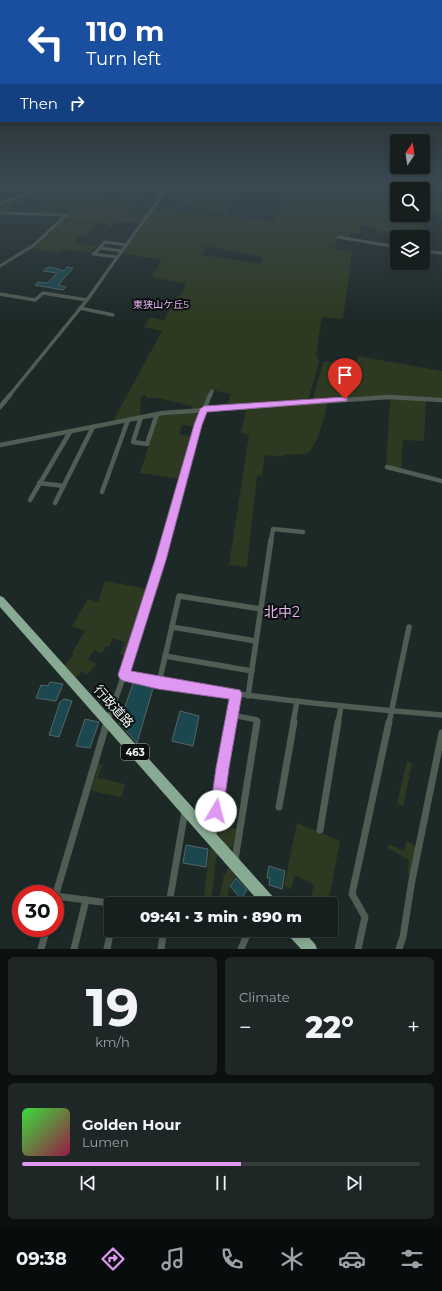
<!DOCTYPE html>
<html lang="en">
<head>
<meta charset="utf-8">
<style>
  body { margin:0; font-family:Montserrat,"Noto Sans JP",sans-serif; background:#1f2726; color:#f1f3f6; height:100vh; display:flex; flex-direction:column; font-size:15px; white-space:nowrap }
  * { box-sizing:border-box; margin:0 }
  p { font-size:13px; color:#9ea2a4 }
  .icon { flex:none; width:22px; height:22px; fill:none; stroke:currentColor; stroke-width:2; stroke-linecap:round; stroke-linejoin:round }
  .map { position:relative; height:949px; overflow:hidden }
  .side { display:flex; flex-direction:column; gap:8px; padding:8px; background:#0c1110; flex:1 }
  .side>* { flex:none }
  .top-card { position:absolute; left:0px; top:0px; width:442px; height:122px; box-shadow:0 2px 6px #0003,0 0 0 1px #353d3b; background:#1a4fa0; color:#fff; overflow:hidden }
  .needle { width:26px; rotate:13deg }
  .buttons { position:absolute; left:390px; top:134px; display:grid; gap:8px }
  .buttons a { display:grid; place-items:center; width:40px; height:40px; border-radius:4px; background:#161f1d; box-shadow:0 2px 6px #0003,0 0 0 1px #353d3b; font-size:20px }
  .speed { position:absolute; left:12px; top:885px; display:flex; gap:8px; font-size:20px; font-weight:700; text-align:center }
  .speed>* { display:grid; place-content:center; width:52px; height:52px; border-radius:50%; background:#161f1d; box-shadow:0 2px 6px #0003,0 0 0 1px #353d3b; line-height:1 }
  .speed .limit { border:6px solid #d22; background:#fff; color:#111 }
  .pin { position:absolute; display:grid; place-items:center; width:34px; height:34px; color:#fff; margin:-41px -17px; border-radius:50% 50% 50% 0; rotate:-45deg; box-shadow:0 0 4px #0007 }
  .pin .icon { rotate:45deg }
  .me { position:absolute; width:44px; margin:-22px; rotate:8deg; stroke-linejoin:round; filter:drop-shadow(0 0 3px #0008) }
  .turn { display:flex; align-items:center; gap:14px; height:84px; padding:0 20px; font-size:18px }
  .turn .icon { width:52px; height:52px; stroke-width:2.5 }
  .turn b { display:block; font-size:28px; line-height:34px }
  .then { display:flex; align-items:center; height:38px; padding:0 20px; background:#0003; gap:8px; font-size:15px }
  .big { font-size:30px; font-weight:800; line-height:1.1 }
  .side .card { flex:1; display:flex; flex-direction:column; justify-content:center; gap:6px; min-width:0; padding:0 14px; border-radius:6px; background:#1f2726 }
  .side .dial { align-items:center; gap:0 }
  .dial b { font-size:52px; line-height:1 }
  .song { display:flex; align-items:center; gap:12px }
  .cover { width:48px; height:48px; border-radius:6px; background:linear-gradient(135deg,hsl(120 70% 55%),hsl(340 70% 35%)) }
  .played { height:4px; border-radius:2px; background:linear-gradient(90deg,#df98f1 55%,#353d3b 55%) }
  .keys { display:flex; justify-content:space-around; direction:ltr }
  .heat { display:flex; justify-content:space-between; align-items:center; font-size:22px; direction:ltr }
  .side .tiles { flex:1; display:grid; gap:8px; grid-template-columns:1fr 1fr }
  .card:last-child { grid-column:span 2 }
  .trip { position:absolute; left:104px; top:897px; width:234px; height:40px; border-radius:4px; background:#161f1d; box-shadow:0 2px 6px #0003,0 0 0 1px #353d3b; font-weight:800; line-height:40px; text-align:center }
  .menu { display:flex; height:64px; justify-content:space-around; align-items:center; background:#090c0c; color:#9ea2a4 }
  .menu .icon { width:28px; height:28px }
  .menu .active { color:#df98f1 }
  .menu b { font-size:18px; color:#f1f3f6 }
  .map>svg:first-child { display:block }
  .green { fill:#2d3920; fill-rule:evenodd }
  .building { fill:#1b484f; stroke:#566466 }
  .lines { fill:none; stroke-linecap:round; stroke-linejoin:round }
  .street-far4 { stroke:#505d54; stroke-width:3 }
  .street-far3 { stroke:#505d54; stroke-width:3.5 }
  .street-far2 { stroke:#505d54; stroke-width:4.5 }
  .street-far1 { stroke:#505d54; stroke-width:5.5 }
  .street { stroke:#505d54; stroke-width:7 }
  .highway { fill:#88aa93; fill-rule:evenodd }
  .route { fill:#df98f1; stroke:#91639d }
  .labels { text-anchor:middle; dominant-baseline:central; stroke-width:4; stroke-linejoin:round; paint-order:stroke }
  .far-neighbourhood-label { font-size:10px; fill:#e7b6f4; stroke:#0b100f }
  .shield { fill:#0b100f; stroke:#abb2b0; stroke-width:1 }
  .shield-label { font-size:10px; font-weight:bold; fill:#eff7f5 }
  .near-street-label { font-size:13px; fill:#eff7f5; stroke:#0b100f }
  .near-neighbourhood-label { font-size:14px; fill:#e7b6f4; stroke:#0b100f }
</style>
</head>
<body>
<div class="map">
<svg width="442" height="949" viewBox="0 0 442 949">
  <rect width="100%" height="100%" fill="#1d2927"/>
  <g class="green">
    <path d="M 41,187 L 149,187 L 142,196 L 145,197 L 143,199 L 123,198 L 126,193 L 100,192 L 98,194 L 107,197 L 86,196 L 83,198 L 137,203 L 129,213 L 133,214 L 137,210 L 147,214 L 141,223 L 115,221 L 106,231 L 104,231 L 109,224 L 63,220 L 72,210 L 64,208 L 65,207 L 60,206 L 51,214 L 36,213 L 50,200 L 21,200 L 4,212 L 0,212 L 0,204 L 33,193 Z"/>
    <path d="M 169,187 L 240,187 L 225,215 L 275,222 L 288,190 L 287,189 L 300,187 L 398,187 L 400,189 L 397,189 L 397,215 L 423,215 L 423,198 L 442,205 L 442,214 L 424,214 L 423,237 L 397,236 L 397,235 L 377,232 L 378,228 L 360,226 L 358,234 L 350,233 L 348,238 L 338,237 L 334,249 L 352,252 L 343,319 L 322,317 L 316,354 L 319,362 L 309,398 L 307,400 L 227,405 L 231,394 L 211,390 L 203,408 L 191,409 L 192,406 L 158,398 L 147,398 L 146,395 L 141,396 L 140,415 L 115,421 L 114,419 L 162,331 L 144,327 L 150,317 L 164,320 L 169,311 L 154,308 L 156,303 L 173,305 L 176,297 L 180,296 L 186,284 L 152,277 L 161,260 L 122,253 L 154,208 L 221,217 L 225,212 L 178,205 L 182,200 L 162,196 ZM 207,246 C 225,251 245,252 263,258 L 260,264 L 202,255 Z"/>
    <path d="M 61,221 L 97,224 L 85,237 L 79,236 L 73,243 L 96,246 L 91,252 L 60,249 L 57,252 L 30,248 Z"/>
    <path d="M 357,356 L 442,371 L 442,398 L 406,396 L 316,399 L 313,398 L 324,361 L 356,366 Z"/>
    <path d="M 390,399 L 426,400 L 424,441 L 403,440 L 401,470 L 386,466 Z"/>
    <path d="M 328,402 C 323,418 320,442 307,454 L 283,455 L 283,457 L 265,455 L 262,475 L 257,476 L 247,567 L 229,565 L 249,435 L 241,433 L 247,407 Z"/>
    <path d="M 180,413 L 201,413 L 195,427 L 182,425 L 179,434 L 192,437 L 180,479 L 140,473 L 158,416 Z"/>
    <path d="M 105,581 L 148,589 L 126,660 L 120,653 L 125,642 L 113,638 L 109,647 L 106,646 L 102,653 L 94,650 L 88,660 L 96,664 L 87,675 L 82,671 L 76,678 L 64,666 L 74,654 L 72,653 L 85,631 L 72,626 L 88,599 L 98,602 Z"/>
    <path d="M 407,761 L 412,764 L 403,806 L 397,804 Z"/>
    <path d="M 99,764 L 102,765 L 98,778 L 125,784 L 122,797 L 91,791 Z"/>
    <path d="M 297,823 L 340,841 L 328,904 L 317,904 L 310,900 L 314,885 L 295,875 L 291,889 L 284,886 Z"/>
    <path d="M 219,824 L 237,829 L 234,846 L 229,848 C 221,840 217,836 219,824 Z"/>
    <path d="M 406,841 L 418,847 L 412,877 L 407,874 L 409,860 L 388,848 L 389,844 L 404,851 Z"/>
    <path d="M 210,846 L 218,855 L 216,858 L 211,904 L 203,904 Z"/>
    <path d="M 229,868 L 236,876 L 230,884 L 226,904 L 218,904 L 224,875 Z"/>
  </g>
  <g class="building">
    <path d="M 51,267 L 64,271 L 67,267 L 73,268 L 58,285 L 66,287 L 63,290 L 35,285 L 38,282 L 48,283 L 57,273 L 43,271 L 46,268 Z"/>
    <path d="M 134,681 L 154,685 L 137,743 L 119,723 Z"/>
    <path d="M 50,682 L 63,684 L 56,701 L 36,698 L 41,685 L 48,686 Z"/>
    <path d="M 64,699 L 72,701 L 59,737 L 49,735 L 60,702 Z"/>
    <path d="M 180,711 L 199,716 L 193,746 L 172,741 Z"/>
    <path d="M 85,719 L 99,722 L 90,748 L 76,746 Z"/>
    <path d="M 186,845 L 208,849 L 206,867 L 183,863 Z"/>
    <path d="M 269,866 L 285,871 L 282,889 L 269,885 L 270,878 L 267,878 Z"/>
    <path d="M 236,878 L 247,890 L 241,899 L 230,886 Z"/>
  </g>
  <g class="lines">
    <g class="street-far4">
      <path d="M 280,187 L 290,187"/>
      <path d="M 0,203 L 31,193 L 40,187"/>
      <path d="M 0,213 L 66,215"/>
      <path d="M 338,237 L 397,247"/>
      <path d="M 396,246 L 397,236"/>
      <path d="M 100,248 L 122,251"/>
      <path d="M 423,251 L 442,253"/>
      <path d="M 93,254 L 117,257"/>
      <path d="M 94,254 L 105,242 L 126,245"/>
      <path d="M 0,266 L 34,245 L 66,215"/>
      <path d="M 101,280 L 168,187"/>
    </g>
    <g class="street-far3">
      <path d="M 0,294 L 35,300 L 43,293 L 87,300"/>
      <path d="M 80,308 L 113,315"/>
      <path d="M 9,396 L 87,300 L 102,279"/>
      <path d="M 210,396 L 212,391"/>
    </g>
    <g class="street-far2">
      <path d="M 0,407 L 10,395"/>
      <path d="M 141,417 L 133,442 L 147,444 L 157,414"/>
      <path d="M 0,445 L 163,413 L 388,397 L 442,400"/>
      <path d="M 387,467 L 442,481"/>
      <path d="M 39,483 L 64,486"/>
      <path d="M 102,492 L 128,420"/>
      <path d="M 30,500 L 70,432"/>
      <path d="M 55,503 L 93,427"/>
      <path d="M 166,541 L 198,425 L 210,395"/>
      <path d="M 271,541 L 273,529 L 303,532"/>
    </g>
    <g class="street-far1">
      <path d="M 172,627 L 256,641"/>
      <path d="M 165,656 L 252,671"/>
      <path d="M 124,675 C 229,696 335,706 442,715"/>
      <path d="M 159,683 L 179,596 L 261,609"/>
      <path d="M 248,696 L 271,540"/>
      <path d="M 232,715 L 236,695"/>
      <path d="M 107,723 L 124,675 L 166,540"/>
      <path d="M 231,723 L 232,715 L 257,720 L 257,723"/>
      <path d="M 293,723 L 297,701"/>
      <path d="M 338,723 L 341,706"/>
      <path d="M 389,723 L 409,627"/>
    </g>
    <g class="street">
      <path d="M 279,807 L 294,722"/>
      <path d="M 320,830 L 338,722"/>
      <path d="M 213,836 L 222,768 L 231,722"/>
      <path d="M 235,860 L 257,722"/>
      <path d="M 55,896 L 117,904"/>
      <path d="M 55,897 L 107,722"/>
      <path d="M 169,904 L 185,811"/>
      <path d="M 41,949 L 47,928"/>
      <path d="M 74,949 L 86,900"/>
      <path d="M 107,949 L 111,930"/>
      <path d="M 161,949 L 164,930"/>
      <path d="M 241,949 L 249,930"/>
      <path d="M 358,949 L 365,917 L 352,894 L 389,722"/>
      <path d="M 399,949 L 403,937 L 412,880 L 442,733"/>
    </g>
    <g class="highway">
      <path d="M 0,596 L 3,597 L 275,899 L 277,904 L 261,904 L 0,607 Z"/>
      <path d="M 286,930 L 302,930 L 315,944 L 317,949 L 301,949 L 288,935 Z"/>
    </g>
  </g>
  <linearGradient id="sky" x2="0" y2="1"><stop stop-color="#101715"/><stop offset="0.58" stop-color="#3a4952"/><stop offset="1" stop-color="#3a4952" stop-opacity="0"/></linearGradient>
  <rect width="442" height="320" fill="url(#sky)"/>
  <path class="route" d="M 345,397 L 347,397 L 347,401 L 207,412 L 202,425 L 166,560 L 131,671 L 240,690 L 242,694 L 229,768 L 223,811 L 221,816 L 216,818 L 212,816 L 210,811 L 216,768 L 229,699 L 158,689 L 124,681 L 120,679 L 118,675 L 155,560 L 194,425 L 200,409 L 204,406 Z"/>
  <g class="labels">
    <g class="far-neighbourhood-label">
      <text x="161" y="304">東狭山ケ丘5</text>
    </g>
    <rect class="shield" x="121" y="744" width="28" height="16" rx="3"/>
    <g class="shield-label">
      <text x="135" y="752">463</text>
    </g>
    <g class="near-street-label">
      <text transform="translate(114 706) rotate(48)">行政道路</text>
    </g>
    <g class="near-neighbourhood-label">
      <text x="282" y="612">北中2</text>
    </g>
  </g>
</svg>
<div class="buttons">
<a><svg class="needle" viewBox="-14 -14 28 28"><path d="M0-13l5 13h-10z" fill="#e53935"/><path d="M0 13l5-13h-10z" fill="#9ea2a4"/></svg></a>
<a><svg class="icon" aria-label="search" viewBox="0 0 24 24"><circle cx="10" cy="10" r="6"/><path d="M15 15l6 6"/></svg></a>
<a><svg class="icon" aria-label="layers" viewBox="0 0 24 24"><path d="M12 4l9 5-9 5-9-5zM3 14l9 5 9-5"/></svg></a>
</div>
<div class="speed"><div class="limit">30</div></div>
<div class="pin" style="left:345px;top:399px;background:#d93025"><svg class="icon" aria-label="arrive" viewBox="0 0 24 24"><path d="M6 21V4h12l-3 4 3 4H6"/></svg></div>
<svg class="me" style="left:216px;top:811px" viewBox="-20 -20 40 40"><circle r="19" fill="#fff"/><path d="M0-13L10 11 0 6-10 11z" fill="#df98f1"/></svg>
<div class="trip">09:41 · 3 min · 890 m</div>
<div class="top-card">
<div class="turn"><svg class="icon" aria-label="left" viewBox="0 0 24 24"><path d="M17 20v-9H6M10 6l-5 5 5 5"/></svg><div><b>110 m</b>Turn left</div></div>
<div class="then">Then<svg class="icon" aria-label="right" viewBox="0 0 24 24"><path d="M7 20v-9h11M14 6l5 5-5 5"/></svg></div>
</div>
</div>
<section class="side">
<div class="tiles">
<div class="card dial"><b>19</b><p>km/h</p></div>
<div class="card"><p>Climate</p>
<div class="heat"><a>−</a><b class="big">22°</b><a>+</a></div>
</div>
<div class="card">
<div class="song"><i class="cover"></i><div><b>Golden Hour</b><p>Lumen</p></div></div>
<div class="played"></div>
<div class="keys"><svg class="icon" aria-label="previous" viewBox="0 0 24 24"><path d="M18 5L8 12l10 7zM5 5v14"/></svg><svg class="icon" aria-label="pause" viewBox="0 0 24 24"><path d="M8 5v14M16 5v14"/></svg><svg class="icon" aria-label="next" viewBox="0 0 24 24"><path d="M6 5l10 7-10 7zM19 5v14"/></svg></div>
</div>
</div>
</section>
<nav class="menu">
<b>09:38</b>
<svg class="icon active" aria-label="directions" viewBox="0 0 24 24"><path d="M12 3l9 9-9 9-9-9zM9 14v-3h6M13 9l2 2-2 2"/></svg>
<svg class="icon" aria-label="music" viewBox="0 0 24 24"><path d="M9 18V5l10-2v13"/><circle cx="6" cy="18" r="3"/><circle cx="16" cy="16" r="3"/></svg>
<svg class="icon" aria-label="phone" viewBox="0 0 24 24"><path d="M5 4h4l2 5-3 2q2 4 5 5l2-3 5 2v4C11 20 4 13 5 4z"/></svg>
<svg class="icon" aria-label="climate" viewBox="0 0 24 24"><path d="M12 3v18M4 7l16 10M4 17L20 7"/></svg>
<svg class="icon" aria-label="car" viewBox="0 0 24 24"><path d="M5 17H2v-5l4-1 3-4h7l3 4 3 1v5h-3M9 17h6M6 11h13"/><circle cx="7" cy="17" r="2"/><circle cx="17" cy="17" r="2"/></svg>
<svg class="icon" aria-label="filters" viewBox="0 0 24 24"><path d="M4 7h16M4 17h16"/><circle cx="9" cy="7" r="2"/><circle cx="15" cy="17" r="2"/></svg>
</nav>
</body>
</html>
